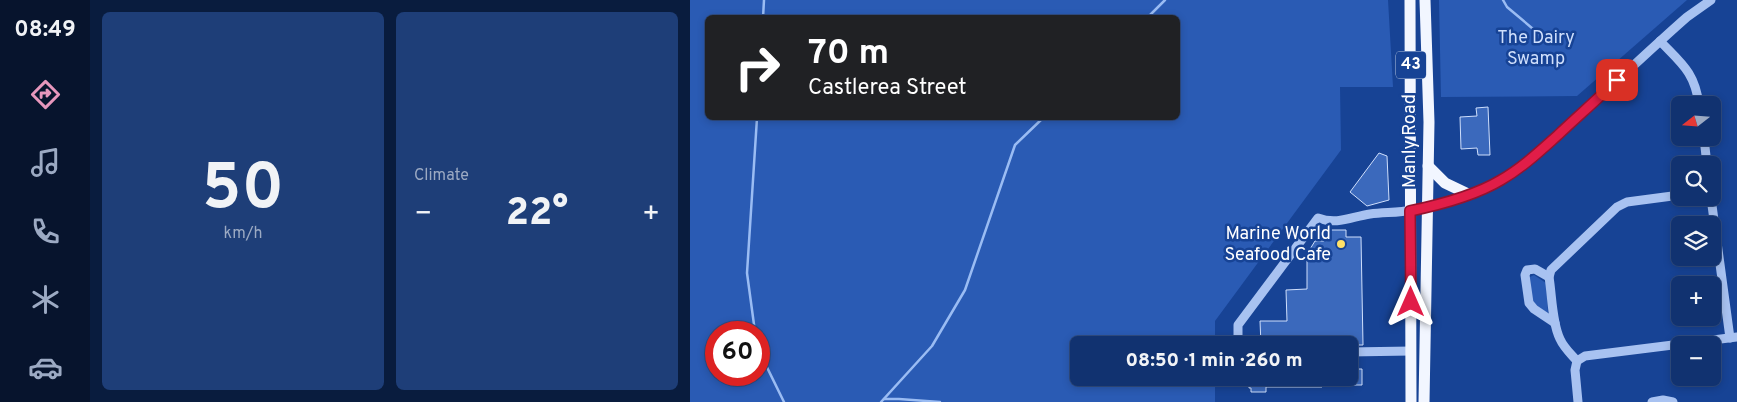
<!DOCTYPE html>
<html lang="en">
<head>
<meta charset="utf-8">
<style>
  body { margin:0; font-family:Overpass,sans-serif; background:#1e3e78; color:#f1f3f6; height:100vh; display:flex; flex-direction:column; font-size:19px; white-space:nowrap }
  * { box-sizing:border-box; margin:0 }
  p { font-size:16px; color:#9caac3 }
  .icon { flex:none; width:28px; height:28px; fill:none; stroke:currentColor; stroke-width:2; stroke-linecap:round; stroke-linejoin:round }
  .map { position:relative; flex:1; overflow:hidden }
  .panel { display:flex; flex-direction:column; gap:12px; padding:12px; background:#091c3e; width:600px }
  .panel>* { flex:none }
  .guide { position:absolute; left:15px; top:15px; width:475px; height:105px; border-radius:8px; box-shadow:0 2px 8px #0003,0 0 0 1px #304d83; background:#202124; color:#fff; overflow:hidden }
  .needle { width:32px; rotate:253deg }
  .buttons { position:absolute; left:981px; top:96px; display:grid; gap:10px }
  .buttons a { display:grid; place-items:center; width:50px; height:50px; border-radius:8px; background:#113270; box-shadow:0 2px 8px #0003,0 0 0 1px #304d83; font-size:25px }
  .speed { position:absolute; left:15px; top:321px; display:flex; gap:10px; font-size:25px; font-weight:700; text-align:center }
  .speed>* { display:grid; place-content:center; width:65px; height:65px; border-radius:50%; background:#113270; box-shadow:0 2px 8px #0003,0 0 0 1px #304d83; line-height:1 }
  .speed .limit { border:8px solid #d22; background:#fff; color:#111 }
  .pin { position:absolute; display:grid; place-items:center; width:42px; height:42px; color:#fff; margin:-21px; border-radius:10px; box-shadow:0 2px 8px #0006 }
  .me { position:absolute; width:55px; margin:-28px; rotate:0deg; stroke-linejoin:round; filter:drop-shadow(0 0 4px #0008) }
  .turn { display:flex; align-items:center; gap:18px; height:105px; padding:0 20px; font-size:22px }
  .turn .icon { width:65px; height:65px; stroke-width:2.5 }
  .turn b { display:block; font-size:35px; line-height:42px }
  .big { font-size:38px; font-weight:800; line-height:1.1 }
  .panel .tile { flex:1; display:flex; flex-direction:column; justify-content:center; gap:8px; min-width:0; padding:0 18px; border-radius:8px; background:#1e3e78 }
  .panel .dial { align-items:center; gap:0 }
  .dial b { font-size:65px; line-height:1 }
  .heat { display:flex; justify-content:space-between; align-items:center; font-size:28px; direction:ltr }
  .panel .tiles { flex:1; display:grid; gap:12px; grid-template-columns:repeat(2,1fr) }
  .trip { position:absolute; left:380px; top:336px; width:288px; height:50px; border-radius:8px; background:#113270; box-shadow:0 2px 8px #0003,0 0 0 1px #304d83; font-weight:800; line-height:50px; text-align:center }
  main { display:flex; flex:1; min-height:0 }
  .dock { display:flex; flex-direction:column; width:90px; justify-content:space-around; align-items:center; background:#07142d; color:#9caac3 }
  .dock .icon { width:35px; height:35px }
  .dock .selected { color:#e797bd }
  .dock b { font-size:22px; color:#f1f3f6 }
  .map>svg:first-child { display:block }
  .green { fill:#2a5bb4; fill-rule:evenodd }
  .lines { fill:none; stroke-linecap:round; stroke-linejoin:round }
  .stream { stroke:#9abcf3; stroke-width:2.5 }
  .building { fill:#3b69bc; stroke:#cfdffc }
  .minor { stroke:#a8c2f1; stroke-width:9 }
  .major { stroke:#f2f6ff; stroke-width:11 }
  .route-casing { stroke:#92132f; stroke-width:12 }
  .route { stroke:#e11d48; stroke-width:9 }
  .poi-dot { fill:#ffe168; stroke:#174395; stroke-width:2 }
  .labels { text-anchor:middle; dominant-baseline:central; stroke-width:5; stroke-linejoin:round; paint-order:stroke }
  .shield { fill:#174395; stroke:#b9c7df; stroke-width:1 }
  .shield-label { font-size:16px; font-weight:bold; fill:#fff }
  .park-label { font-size:18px; fill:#cfdffc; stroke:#174395 }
  .street-label { font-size:18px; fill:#fff; stroke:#174395 }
  .poi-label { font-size:18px; fill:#fff; stroke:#174395; text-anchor:end }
</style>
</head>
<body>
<main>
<nav class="dock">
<b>08:49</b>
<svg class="icon selected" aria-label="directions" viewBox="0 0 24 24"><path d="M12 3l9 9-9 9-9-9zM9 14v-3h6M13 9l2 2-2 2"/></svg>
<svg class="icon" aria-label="music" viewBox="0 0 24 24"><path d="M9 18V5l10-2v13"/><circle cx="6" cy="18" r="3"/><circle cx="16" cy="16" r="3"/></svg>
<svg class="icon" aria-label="phone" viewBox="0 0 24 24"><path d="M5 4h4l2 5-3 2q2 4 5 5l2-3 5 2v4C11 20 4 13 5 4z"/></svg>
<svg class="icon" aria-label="climate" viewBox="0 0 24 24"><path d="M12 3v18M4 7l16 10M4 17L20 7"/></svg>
<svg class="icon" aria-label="car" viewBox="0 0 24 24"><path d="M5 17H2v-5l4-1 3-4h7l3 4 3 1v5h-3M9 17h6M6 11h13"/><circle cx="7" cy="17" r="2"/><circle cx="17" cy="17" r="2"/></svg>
</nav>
<section class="panel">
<div class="tiles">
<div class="tile dial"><b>50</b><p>km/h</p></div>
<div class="tile"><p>Climate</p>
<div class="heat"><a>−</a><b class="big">22°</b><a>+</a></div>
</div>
</div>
</section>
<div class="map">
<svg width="1047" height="402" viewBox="0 0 1047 402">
  <rect width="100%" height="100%" fill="#174395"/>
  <g class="green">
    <path d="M 0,0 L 698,0 L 703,87 L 650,87 L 651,150 L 525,321 L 525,345 L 389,345 L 389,378 L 525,378 L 525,402 L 0,402 ZM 18,18 L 488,18 L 488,118 L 18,118 ZM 26,332 L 69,332 L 69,375 L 26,375 Z"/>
    <path d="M 749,0 L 997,0 L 887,96 L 751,97 Z"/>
    <path d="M 844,275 L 856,283 L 858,313 C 839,304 841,296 840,277 Z"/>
  </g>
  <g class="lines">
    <g class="stream">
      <path d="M 813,0 L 817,7 L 861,44"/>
      <path d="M 73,18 L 74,0"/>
      <path d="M 457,18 L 475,0"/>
      <path d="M 65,332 L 57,273 L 67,118"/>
      <path d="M 69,351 L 94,402"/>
      <path d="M 194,399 L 209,399 L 250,402"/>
      <path d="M 191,402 L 242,346 L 275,290 L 325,145 L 353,118"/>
    </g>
  </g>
  <g class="building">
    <path d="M 798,107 L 800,155 L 788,155 L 787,148 L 771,149 L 770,117 L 787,116 L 786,108 Z"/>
    <path d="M 689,153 L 697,156 L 699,200 L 677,206 L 660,192 Z"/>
    <path d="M 638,230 L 656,230 L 656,237 L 671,237 L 673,345 L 571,345 L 570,321 L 597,321 L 596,290 L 617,289 L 617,254 L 625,241 L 634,241 L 633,235 Z"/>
    <path d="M 659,369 L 672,369 L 672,385 L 657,385 Z"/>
    <path d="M 559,378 L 632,378 L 632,387 L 576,387 L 576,392 L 561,392 L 561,388 L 559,388 Z"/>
  </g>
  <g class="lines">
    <g class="minor">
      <path d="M 970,41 C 991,63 1005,72 1009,105"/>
      <path d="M 1014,138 L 1017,165"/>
      <path d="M 1021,198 L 1040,338"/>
      <path d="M 859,277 L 845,269 L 837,270 L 835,275 L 839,303 L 844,309 L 865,323"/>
      <path d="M 548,345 L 548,325 L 628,218 C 647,225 661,217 680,214 C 694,212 708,213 722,210 C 747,206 778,196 801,185 C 830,171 853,148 876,127 C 917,91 956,53 997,17 L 1021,0"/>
      <path d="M 659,352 L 721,351"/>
      <path d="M 887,361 C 881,354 874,348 870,339 C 862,323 862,295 859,277 L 861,270 L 927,207 L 937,202 L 990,195"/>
      <path d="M 888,402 L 885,370 L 887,361 L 895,356 L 1047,337"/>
      <path d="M 962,402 L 973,400 L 983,402"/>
    </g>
    <g class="major">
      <path d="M 720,0 L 721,402"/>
      <path d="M 738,166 L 755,183 L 778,194"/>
      <path d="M 734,402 L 739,122 L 735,0"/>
    </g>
  </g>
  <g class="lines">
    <defs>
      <path id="route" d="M 721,302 L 720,211 C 749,205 786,195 811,180 C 832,168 850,151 868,135 C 888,116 908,99 927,80"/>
    </defs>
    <use href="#route" class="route-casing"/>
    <use href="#route" class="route"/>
  </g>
  <circle class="poi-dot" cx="651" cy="244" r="5"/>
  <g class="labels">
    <rect class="shield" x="706" y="51.5" width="30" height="27" rx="4"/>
    <g class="shield-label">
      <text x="721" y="65">43</text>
    </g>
    <g class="park-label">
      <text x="846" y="38">The Dairy<tspan x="846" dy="21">Swamp</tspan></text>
    </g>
    <g class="street-label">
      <text transform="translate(720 141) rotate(-90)">Manly Road</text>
    </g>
    <g class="poi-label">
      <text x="641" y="234">Marine World<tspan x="641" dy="21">Seafood Cafe</tspan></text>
    </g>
  </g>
</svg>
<div class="buttons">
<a><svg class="needle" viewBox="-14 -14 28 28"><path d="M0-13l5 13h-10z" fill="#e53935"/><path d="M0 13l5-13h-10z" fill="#9caac3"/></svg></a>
<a><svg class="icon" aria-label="search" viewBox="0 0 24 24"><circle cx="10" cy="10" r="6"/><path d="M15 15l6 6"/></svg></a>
<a><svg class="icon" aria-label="layers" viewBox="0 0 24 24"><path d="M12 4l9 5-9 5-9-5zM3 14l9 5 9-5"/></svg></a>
<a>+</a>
<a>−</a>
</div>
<div class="speed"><div class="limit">60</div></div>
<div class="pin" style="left:927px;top:80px;background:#d93025"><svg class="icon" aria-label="arrive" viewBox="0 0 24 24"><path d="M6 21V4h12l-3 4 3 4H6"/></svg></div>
<svg class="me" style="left:721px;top:302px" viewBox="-20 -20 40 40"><path d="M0-17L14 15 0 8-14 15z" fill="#e11d48" stroke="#fff" stroke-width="4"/></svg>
<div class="trip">08:50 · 1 min · 260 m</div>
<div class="guide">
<div class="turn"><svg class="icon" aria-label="right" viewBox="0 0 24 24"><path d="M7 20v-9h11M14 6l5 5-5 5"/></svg><div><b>70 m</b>Castlerea Street</div></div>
</div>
</div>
</main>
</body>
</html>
